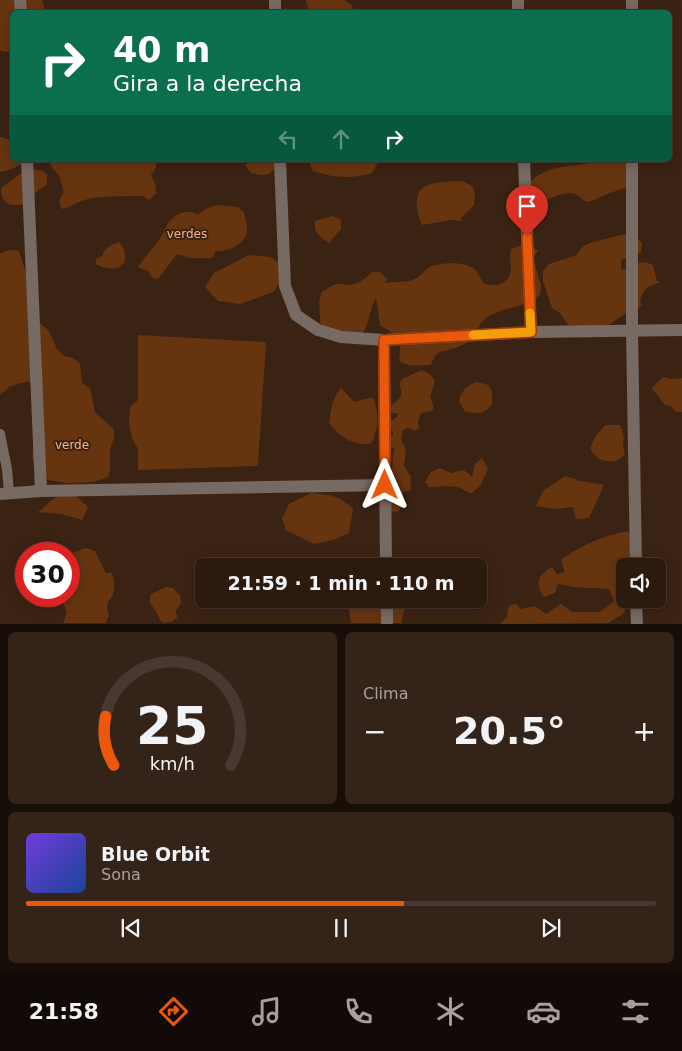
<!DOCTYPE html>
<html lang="es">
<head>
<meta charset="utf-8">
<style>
  body { margin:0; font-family:"DejaVu Sans",sans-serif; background:#342318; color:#f1f3f6; height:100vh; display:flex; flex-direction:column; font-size:19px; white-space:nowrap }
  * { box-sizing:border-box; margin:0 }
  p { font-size:16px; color:#a6a19e }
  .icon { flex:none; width:28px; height:28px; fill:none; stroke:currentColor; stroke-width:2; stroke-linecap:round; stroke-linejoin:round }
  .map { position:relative; height:624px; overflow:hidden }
  .side { display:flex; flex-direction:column; gap:8px; padding:8px; background:#180e08; flex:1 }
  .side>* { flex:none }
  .guide { position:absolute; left:10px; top:10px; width:662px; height:152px; border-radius:8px; box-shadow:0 2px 12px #0003,0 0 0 1px #48382f; background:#0b6e4f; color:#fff; overflow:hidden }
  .buttons { position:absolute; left:616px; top:558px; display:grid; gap:10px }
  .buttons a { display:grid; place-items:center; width:50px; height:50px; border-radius:8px; background:#2c1a0f; box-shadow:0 2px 12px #0003,0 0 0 1px #48382f; font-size:25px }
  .speed { position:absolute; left:15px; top:542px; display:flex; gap:10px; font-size:25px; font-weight:700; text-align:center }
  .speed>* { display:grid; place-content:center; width:65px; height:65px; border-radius:50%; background:#2c1a0f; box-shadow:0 2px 12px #0003,0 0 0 1px #48382f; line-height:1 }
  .speed .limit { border:8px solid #d22; background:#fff; color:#111 }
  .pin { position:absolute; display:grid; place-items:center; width:42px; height:42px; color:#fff; margin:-51px -21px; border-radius:50% 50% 50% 0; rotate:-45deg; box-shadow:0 0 5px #0007 }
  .pin .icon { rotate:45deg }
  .me { position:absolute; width:55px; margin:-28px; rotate:0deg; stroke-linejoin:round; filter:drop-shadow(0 0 4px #0008) }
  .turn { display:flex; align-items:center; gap:18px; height:105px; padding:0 20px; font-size:22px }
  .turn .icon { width:65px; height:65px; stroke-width:2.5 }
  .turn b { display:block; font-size:35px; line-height:42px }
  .lanes { display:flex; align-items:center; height:48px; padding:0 20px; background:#0003; justify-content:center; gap:25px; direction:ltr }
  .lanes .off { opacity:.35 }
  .big { font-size:38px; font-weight:800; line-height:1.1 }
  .side .tile { flex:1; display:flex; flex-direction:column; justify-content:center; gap:8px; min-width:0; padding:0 18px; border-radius:8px; background:#342318 }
  .side .dial { align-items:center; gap:0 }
  .dial svg { height:130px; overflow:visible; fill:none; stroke:#48382f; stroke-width:7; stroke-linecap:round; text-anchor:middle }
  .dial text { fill:#f1f3f6; stroke:none }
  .song { display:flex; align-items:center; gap:15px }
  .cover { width:60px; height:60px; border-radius:8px; background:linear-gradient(135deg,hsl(260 70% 55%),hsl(220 70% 35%)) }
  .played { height:5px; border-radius:2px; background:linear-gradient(90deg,#ea580c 60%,#48382f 60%) }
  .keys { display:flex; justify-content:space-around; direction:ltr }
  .heat { display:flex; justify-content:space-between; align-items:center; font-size:28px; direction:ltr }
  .side .tiles { flex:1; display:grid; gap:8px; grid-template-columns:1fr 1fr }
  .tile:last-child { grid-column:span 2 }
  .trip { position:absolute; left:195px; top:558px; width:292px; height:50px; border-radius:8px; background:#2c1a0f; box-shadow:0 2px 12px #0003,0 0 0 1px #48382f; font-weight:800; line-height:50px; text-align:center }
  .tabs { display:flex; height:80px; justify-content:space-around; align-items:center; background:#120a06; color:#a6a19e }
  .tabs .icon { width:35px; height:35px }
  .tabs .selected { color:#ea580c }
  .tabs b { font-size:22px; color:#f1f3f6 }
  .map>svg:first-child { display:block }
  .green { fill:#663510 }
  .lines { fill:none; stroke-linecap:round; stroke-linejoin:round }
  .lane { stroke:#766a62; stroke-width:10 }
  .street { stroke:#766a62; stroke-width:12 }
  .route-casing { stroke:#983908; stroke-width:12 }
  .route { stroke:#ea580c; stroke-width:9 }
  .slow { stroke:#f59e0b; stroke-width:9 }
  .labels { text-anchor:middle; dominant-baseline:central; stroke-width:4; stroke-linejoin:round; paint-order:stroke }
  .park-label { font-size:12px; fill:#fbb182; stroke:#3b2314 }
</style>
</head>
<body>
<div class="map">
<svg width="682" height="624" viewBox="0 0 682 624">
  <rect width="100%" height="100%" fill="#3b2314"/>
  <g class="green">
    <path d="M 0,0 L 42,0 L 46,12 L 12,12 L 12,50 L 6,52 L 0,50 Z"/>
    <path d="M 306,0 L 344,0 L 351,4 L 355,12 L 309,12 Z"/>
    <path d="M 0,137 L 12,140 L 12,160 L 26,160 C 19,167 10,170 0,172 Z"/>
    <path d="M 49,160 C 57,160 65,161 74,161 C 84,163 93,159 103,162 L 104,160 L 157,160 L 156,167 L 151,175 L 155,183 L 156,193 L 149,200 L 143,196 C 125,197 105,195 88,199 C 78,201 72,207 62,209 L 59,201 L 64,192 L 59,175 L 52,168 Z"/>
    <path d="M 253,160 L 281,160 L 276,168 L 269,173 L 271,174 L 261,175 L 251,173 L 245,165 Z"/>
    <path d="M 308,160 L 379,160 L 372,173 C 351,179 334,178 313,171 Z"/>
    <path d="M 601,160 L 634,160 L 632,184 C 625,189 620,189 613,192 C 602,195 597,201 586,202 C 581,198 578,194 572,193 C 559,191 534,207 522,213 L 514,207 C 516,198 519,194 525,187 C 550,160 569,170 601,160 Z"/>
    <path d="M 34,169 L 43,171 L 47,175 L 47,184 L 23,202 L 23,204 C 11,208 0,202 1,188 L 21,173 Z"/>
    <path d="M 456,181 L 465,182 L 473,187 L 475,196 L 474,205 L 461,218 L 462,221 L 451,220 L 422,225 C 416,212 411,189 431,184 C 439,182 447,182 456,181 Z"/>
    <path d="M 218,205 L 237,207 L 244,212 C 245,218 247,224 247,229 C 248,243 229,252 216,251 L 212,258 L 190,258 L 177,254 L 158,279 L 152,277 L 148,271 L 138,267 C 145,256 155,247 162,235 C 165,231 166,225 170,221 C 177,212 189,209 198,215 C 203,209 211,207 218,205 Z"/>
    <path d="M 332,216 L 341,220 L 341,229 L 329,243 C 319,237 314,233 315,221 Z"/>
    <path d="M 625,234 L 635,236 L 642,243 L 641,252 L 621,260 L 621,269 L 629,270 C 637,262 643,260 653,265 L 657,281 L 660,282 C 647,287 643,288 640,302 L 642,305 L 635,311 L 626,313 L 610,324 L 589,332 L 571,329 L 560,313 L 552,308 L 543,281 L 543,271 L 549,264 L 577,255 L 582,247 L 590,243 Z"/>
    <path d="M 119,242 C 136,263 116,276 96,264 L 96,259 L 102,256 C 105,247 111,245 119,242 Z"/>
    <path d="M 520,246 L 529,246 L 538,250 L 533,259 L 541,285 L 540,295 C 520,313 478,305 477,336 C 470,341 463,345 455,348 C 441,353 436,349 431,365 C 417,365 412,368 399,361 C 402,332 401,339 380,325 L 376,298 C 370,309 369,322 363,333 L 321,330 L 319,301 L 322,292 C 327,289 333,284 340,284 C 342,283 345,285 348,285 C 358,285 365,279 372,272 L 381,272 L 387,280 L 385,283 C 394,281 403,283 412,280 C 419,278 422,273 427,269 C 435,262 464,261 473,268 C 477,271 481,279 484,284 C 496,287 510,284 511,269 C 511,262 509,257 511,249 Z"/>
    <path d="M 9,250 L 19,251 L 29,283 L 29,314 L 49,331 L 57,349 L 64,356 L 73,358 L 80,364 L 82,383 L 90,388 L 95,412 L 114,430 C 115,442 111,442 110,451 C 109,461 112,466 108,477 C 89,486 56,485 37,475 L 32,457 L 39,398 L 29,381 L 10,386 L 0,395 L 0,254 Z"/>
    <path d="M 249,255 L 271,257 L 286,269 L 280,283 L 273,292 L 240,304 L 218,301 L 205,287 L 214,273 Z"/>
    <path d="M 138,335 L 266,342 L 258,466 L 138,470 L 138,449 L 132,438 L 129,423 L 130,407 L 138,400 Z"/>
    <path d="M 422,370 L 430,374 L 435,381 L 430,397 L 434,408 L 432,411 L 421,413 L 418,422 L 419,427 L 416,431 L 408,428 L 403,430 L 401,439 L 406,450 L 404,466 L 411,477 L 410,491 L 404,491 L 401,500 L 402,505 L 399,511 L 394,513 L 379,497 L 378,490 C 382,485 389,479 391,473 C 394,465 391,456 395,448 L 387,446 L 388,439 L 393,435 L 393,432 L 389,427 L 391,421 L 397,417 L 398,414 L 390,412 L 392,405 C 401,398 404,395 399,384 L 402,379 Z"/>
    <path d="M 663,377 L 671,379 L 682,378 L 682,412 C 676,413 674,410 671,406 L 665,405 L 652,388 Z"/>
    <path d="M 477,382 L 488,385 L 492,391 L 492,404 C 483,416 478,413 465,412 L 459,401 C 461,391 467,385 477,382 Z"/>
    <path d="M 341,388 L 354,402 L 373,397 C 379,414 379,426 372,443 C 356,447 339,437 329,423 C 332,408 331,401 341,388 Z"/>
    <path d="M 605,425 L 620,425 L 624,437 L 623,446 L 625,454 C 615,467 596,462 590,448 L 596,436 Z"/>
    <path d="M 482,458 L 488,469 L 480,486 L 472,493 C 467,493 465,490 460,488 C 450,485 440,487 429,487 L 425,482 L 431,472 L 440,468 L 451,473 L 464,470 L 472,477 L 475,464 Z"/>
    <path d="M 565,476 L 580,481 L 604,485 L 589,518 L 576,519 L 573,507 L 556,509 L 536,506 L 543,491 Z"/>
    <path d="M 67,488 L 88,507 L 82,520 L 62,514 L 38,512 Z"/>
    <path d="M 311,493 C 330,495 339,495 353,509 L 349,533 L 333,540 L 314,544 L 286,530 L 282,519 L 289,504 Z"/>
    <path d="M 627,531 L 636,542 L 631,566 L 625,566 L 625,599 L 631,599 L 623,614 L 608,623 L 500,624 L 507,617 L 508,608 L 512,605 L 517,604 L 520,609 L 535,606 L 546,614 L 561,604 L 572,612 L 600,612 L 614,601 L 609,589 L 575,587 L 558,584 L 555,593 L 544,597 C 534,583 538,575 552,567 L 557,574 L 565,572 L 561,560 C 584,543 600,538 627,531 Z"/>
    <path d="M 86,548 L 95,551 L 106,573 L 112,573 C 113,578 115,585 114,590 C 113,600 103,602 109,614 L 106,623 L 63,623 L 67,613 L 62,600 L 62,596 L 69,596 L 69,554 Z"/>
    <path d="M 166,587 L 173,588 L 180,595 L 181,603 L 176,611 L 177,618 L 171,622 L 164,623 C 159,620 159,618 157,613 C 153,605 147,604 151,594 Z"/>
    <path d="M 352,599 L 403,599 L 406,604 L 401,623 L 351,623 L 349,609 Z"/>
  </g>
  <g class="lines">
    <path class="lane" d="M 0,434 L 7,469 L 9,493"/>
    <g class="street">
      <path d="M 20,0 L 21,12"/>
      <path d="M 275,0 L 275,12"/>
      <path d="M 518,0 L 518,12"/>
      <path d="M 632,0 L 632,12"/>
      <path d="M 27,160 L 41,491"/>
      <path d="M 280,160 L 285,286 L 296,315 L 318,330 L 341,337 L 384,340 L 531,332 L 682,330"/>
      <path d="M 524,160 L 531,332"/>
      <path d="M 632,160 L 632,330 L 636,566"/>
      <path d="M 384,340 L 386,566"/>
      <path d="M 0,494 L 41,491 L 385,485"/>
      <path d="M 387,599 L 387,624"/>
      <path d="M 636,599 L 637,624"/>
    </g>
  </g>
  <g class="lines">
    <defs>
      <path id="route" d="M 385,485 L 384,340 L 531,332 L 527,236"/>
    </defs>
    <use href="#route" class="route-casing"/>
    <use href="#route" class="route"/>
    <path class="slow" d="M 473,335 L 531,332 L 530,313"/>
  </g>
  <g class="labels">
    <g class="park-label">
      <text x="187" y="234">verdes</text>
      <text x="72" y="445">verde</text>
    </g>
  </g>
</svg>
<div class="buttons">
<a><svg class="icon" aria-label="sound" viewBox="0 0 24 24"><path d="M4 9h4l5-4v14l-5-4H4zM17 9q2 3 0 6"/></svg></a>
</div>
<div class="speed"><div class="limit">30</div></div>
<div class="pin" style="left:527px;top:236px;background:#d93025"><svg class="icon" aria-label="arrive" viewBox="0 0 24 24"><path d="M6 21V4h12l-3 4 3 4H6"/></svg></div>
<svg class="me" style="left:385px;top:485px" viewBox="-20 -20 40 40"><path d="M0-17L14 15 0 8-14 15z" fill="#ea580c" stroke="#fff" stroke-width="4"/></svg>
<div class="trip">21:59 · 1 min · 110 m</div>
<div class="guide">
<div class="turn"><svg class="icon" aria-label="right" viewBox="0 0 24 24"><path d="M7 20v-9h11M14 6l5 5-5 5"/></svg><div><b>40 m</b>Gira a la derecha</div></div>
<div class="lanes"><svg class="icon off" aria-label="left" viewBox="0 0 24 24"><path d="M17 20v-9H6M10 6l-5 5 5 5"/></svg><svg class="icon off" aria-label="ahead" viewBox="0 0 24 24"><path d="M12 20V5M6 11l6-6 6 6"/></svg><svg class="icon" aria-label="right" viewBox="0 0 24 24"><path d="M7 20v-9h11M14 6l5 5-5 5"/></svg></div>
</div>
</div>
<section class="side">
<div class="tiles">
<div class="tile dial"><svg viewBox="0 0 100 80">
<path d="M14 69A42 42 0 1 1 86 69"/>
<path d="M14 69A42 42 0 0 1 9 39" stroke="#ea580c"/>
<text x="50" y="56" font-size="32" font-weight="700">25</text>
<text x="50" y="72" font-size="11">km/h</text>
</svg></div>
<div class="tile"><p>Clima</p>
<div class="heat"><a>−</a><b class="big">20.5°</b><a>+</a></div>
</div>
<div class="tile">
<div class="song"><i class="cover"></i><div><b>Blue Orbit</b><p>Sona</p></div></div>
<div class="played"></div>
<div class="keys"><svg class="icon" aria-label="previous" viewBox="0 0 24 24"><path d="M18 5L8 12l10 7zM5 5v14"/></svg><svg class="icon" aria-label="pause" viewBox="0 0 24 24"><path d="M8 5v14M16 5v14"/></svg><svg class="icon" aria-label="next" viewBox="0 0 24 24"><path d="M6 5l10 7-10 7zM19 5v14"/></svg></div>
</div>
</div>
</section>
<nav class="tabs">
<b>21:58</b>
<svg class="icon selected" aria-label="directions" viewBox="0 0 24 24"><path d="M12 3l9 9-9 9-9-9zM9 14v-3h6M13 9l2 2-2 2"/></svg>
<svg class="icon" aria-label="music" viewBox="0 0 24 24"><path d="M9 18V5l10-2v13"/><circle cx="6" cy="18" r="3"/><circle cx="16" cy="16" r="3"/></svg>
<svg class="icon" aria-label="phone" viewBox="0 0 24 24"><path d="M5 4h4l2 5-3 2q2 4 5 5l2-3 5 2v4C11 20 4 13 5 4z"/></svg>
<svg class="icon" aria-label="climate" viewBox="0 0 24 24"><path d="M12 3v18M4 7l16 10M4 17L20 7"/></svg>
<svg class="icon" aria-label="car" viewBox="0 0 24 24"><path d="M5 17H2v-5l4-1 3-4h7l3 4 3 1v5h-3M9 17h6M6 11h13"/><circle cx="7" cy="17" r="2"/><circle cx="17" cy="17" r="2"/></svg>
<svg class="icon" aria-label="filters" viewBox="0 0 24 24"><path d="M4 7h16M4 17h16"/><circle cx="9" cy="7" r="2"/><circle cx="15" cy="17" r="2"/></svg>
</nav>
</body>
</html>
